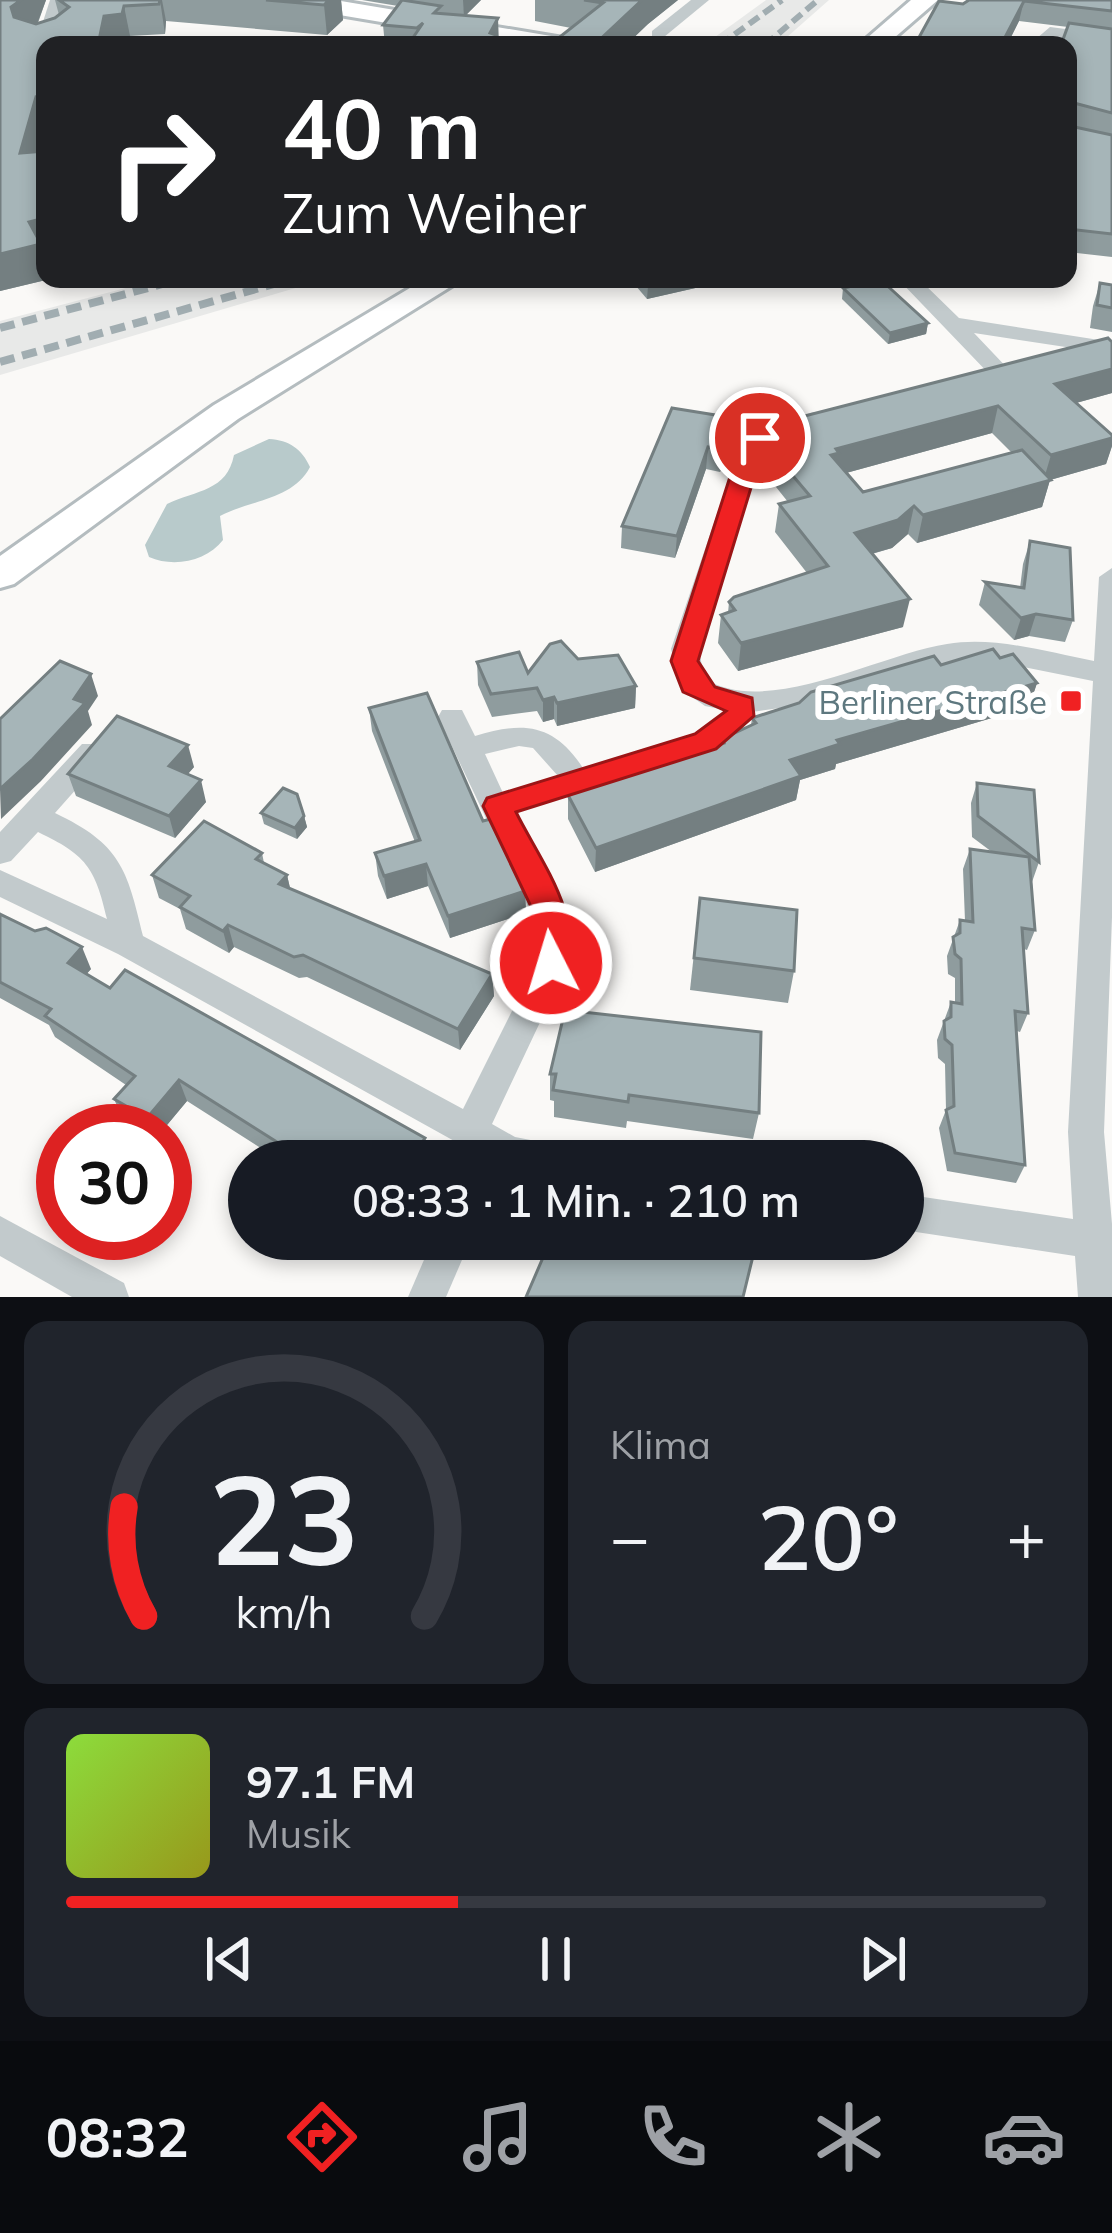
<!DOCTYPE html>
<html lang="de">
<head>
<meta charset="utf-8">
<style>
  body { margin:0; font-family:Mulish,sans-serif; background:#20242c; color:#f1f3f6; height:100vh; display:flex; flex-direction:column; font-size:45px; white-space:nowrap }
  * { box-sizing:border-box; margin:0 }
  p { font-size:39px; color:#9ea1a6 }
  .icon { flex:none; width:66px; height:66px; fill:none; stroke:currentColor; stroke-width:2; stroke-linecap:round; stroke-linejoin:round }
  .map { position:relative; height:1297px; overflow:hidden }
  .side { display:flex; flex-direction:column; gap:24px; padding:24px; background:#0d0f14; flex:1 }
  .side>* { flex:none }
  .guide { position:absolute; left:36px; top:36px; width:1041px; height:252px; border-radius:24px; box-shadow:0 6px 18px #0003; background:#202124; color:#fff; overflow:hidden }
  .speed { position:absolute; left:36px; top:1104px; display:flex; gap:24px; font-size:60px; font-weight:700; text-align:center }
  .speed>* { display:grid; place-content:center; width:156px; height:156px; border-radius:50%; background:#171b24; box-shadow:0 6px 18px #0003; line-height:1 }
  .speed .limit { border:18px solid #d22; background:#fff; color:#111 }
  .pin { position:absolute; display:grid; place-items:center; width:102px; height:102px; color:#fff; margin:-51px; border:6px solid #fff; border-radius:50%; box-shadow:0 3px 12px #0007 }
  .me { position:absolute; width:132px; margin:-66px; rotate:355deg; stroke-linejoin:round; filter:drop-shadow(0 0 9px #0008) }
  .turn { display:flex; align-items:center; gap:42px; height:252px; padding:0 48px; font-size:54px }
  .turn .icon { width:156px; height:156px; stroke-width:2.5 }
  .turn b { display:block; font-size:84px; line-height:102px }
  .big { font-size:90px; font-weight:600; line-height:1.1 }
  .side .widget { flex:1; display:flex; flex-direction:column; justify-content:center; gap:18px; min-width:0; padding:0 42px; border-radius:24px; background:#20242c }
  .side .dial { align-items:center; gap:0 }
  .dial svg { height:312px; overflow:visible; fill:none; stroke:#363941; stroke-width:7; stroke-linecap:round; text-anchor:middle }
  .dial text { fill:#f1f3f6; stroke:none }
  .song { display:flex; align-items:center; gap:36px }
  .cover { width:144px; height:144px; border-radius:18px; background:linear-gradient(135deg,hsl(90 70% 55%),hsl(60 70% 35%)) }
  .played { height:12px; border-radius:6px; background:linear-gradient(90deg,#f02122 40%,#363941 40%) }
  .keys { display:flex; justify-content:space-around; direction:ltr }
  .heat { display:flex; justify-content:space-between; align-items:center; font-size:66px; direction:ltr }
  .side .tiles { flex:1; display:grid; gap:24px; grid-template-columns:1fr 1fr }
  .widget:last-child { grid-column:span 2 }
  .trip { position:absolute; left:228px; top:1140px; width:696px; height:120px; border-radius:60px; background:#171b24; box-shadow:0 6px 18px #0003; font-weight:600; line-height:120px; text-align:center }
  .menu { display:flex; height:192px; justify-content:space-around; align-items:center; background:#090b0e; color:#9ea1a6 }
  .menu .icon { width:84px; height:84px }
  .menu .current { color:#f02122 }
  .menu b { font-size:54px; color:#f1f3f6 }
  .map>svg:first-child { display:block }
  .built { fill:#e8e9e8 }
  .water { fill:#b8cacb }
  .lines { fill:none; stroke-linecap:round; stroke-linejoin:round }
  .primary-casing { stroke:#b4bcbf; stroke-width:6 }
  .minor { fill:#c2cacc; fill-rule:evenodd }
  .primary { fill:#fff; fill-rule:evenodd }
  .rail-far1 { stroke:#a1adb1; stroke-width:6; stroke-dasharray:12 6; stroke-linecap:butt }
  .rail { stroke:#a1adb1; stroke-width:8; stroke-dasharray:15 8; stroke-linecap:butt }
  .wall { fill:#8f9c9e; fill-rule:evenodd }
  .shaded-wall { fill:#747f81 }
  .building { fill:#a6b5b8; stroke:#747f81; stroke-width:3 }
  .route { fill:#f02122; stroke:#9c1516; stroke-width:3 }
  .poi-dot { fill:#f02122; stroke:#fff; stroke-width:4.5 }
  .labels { text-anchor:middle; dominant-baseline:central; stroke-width:12; stroke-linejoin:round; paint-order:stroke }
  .poi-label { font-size:33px; fill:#5e787f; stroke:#fff; text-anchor:end }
</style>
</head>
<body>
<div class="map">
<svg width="1112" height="1297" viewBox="0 0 1112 1297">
  <rect width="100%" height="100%" fill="#faf9f7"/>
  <g class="built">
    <path d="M 766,0 L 829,0 L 778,45 L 704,45 Z"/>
    <path d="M 160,279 L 326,279 L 0,375 L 0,321 Z"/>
  </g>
  <path class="water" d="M 269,439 C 289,440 302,449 310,467 C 293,500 250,500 220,516 L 223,540 C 207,561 174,568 149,557 L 145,545 L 167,504 C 197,490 227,491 234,455 Z"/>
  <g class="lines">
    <defs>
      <g id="primary">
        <path d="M 280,0 L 335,0 L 563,38 L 575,45 L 518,45 L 292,7 Z"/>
        <path d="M 911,0 L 938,0 L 886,45 L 859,45 Z"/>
        <path d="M 425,279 L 463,279 L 238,419 L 14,584 L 0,588 L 0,556 L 214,405 Z"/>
      </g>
    </defs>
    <use href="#primary" class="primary-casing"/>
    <g class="minor">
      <path d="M 50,0 L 66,0 L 56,31 L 48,36 L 40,31 Z"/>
      <path d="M 691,0 L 709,0 L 664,37 L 652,37 L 652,31 Z"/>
      <path d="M 1050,27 L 1112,35 L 1112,45 L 1054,37 L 1046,45 L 1029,45 Z"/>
      <path d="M 898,279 L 919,279 L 959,318 L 1112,342 L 1112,354 L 974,333 L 1012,373 L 1001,380 L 993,378 Z"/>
      <path d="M 814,412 L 825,419 L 822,424 L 776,439 L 760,457 L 699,649 L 704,678 C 765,719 880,654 947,644 C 995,636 1047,652 1094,661 L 1099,577 L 1112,568 L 1112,917 L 1104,1132 L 1112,1224 L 1112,1297 L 1078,1297 L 1075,1256 L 903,1230 L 903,1194 L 1073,1219 L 1068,1132 L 1093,681 L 1008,664 L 949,663 L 794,706 L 752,712 L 741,733 L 715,749 L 513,813 L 573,934 L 568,963 L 492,1124 L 515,1137 L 577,1149 L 582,1161 L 482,1161 L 483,1157 L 118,954 L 0,897 L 0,870 L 107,919 C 95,867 86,855 38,832 L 11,861 L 0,864 L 0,832 L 82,744 L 102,744 L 106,752 L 102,760 L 55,813 C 120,844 127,868 143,936 L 463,1109 L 536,963 L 541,934 L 438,717 L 442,710 L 462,710 L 475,736 C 524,721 554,724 583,768 C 617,758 709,740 725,710 L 705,706 L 682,690 L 671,649 L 737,455 L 760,429 ZM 519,746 L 533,748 L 558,776 L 503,793 L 485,754 Z"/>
      <path d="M 0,1216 L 124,1283 L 129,1297 L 72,1297 L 0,1256 Z"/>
      <path d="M 433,1239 L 471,1239 L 446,1297 L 408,1297 Z"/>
    </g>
    <use href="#primary" class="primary"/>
    <g class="rail-far1">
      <path d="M 720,45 L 782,0"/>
      <path d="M 765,45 L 818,0"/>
    </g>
    <g class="rail">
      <path d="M 0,328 L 181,279"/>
      <path d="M 0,362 L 291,279"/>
    </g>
  </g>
  <g class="wall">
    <path d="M 0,0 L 46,0 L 38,23 L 59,15 L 55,0 L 341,0 L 343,20 L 327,35 L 166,21 L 165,34 L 130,36 L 128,45 L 45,45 L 45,129 L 38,152 L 45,279 L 50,279 L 0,291 Z"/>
    <path d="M 362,0 L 481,0 L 466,15 L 499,45 L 385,45 L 383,25 L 398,6 Z"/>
    <path d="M 535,0 L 678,0 L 648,24 L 626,45 L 552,45 L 552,43 L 571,28 L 535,21 Z"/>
    <path d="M 969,0 L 1112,0 L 1112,257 L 1068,252 L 1068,27 L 1019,21 L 1007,45 L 916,45 L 917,41 Z"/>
    <path d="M 630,279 L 735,279 L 647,299 Z"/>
    <path d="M 1100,283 L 1112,285 L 1112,332 L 1090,328 L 1093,306 Z"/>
    <path d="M 843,288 L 928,323 L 926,334 L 888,344 L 842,299 Z"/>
    <path d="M 1112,342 L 1112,393 L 1076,403 L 1112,435 L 1112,446 L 1106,464 L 1050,480 L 1042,507 L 917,543 L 908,534 L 892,548 L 872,554 L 903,627 L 738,671 L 718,643 L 721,615 L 728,613 L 729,602 L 807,573 L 775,532 L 779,504 L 788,502 L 768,477 L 771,450 ZM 992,433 L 1012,453 L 863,492 L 846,473 Z"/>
    <path d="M 672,408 L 732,441 L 720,472 L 706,469 L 675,558 L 621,548 L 622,526 Z"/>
    <path d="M 1030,541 L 1073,620 L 1065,642 L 1029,636 L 1014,640 L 979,605 L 985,582 L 1020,588 L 1023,564 Z"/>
    <path d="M 1000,658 L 1037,683 L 1029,707 L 836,764 L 835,769 L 800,780 L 796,800 L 595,872 L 568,819 L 568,795 L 721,744 L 722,739 L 751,725 L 752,718 L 941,665 Z"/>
    <path d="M 578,659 L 636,686 L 635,708 L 557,726 L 554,719 L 543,722 L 537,711 L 492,717 L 478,685 L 477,662 L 528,673 Z"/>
    <path d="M 369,708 L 525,891 L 526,913 L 450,938 L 428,886 L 387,899 L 378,876 L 375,853 L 415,842 L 372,731 Z"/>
    <path d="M 194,767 L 188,774 L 206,802 L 175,838 L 76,796 L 68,774 Z"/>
    <path d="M 977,783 L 1039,862 L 1032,882 L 1035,930 L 1027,950 L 1024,949 L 1028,1013 L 1020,1032 L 1017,1031 L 1025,1165 L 1016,1183 L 947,1171 L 939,1128 L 946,1110 L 945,1064 L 938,1058 L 937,1040 L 951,1002 L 955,1003 L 955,978 L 948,974 L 947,956 L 960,920 L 965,921 L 963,869 L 970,849 L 992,852 L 972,837 L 971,803 Z"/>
    <path d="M 261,813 L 304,816 L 307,827 L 297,839 L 264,824 Z"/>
    <path d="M 262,853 L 264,863 L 287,875 L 290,888 L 492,974 L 494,996 L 460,1050 L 307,977 L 299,978 L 234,947 L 229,953 L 186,929 L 180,909 L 159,898 L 152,875 Z"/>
    <path d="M 700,898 L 794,971 L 788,1003 L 690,990 Z"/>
    <path d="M 0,914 L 91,969 L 86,974 L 110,988 L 428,1158 L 426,1161 L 281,1161 L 187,1101 L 162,1131 L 142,1131 L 123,1119 L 114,1099 L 126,1085 L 55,1037 L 49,1025 L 0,998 Z"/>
    <path d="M 550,1074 L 759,1113 L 753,1139 L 627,1121 L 626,1128 L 554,1117 L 554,1101 L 550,1100 Z"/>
  </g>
  <g class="shaded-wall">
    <path d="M 21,0 L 46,0 L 37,24 L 19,37 L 11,7 Z"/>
    <path d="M 160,0 L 162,0 L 166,21 L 165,34 Z"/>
    <path d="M 329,0 L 341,0 L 343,20 L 327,35 L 324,5 Z"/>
    <path d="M 463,0 L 481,0 L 464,17 Z"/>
    <path d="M 642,0 L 678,0 L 648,24 L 626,45 L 594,45 Z"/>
    <path d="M 1024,1 L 1019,21 L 1007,45 L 1001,45 Z"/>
    <path d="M 124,6 L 130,36 L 128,45 L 98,45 L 104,16 Z"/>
    <path d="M 498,18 L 499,45 L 490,45 L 490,33 Z"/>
    <path d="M 36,97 L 45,129 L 29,186 L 20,153 Z"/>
    <path d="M 45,218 L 45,279 L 50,279 L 0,291 L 0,254 L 29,222 Z"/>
    <path d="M 680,279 L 735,279 L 647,299 L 648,286 Z"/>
    <path d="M 928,323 L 926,334 L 888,344 L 890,333 Z"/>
    <path d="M 1112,369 L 1112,393 L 1047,411 L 1055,384 Z"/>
    <path d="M 998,406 L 992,433 L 835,476 L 831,455 L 836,449 Z"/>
    <path d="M 734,418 L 732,441 L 720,472 L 722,449 Z"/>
    <path d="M 1112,438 L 1112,446 L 1106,464 L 1050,480 L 1042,507 L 917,543 L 923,515 L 1043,482 L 1051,455 Z"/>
    <path d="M 708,447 L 706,469 L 675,558 L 677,536 Z"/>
    <path d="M 914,506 L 908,534 L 892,548 L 849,560 L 855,533 Z"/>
    <path d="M 910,599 L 903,627 L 738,671 L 741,643 Z"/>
    <path d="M 1036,614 L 1029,636 L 1014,640 L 1021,618 Z"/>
    <path d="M 91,674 L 98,696 L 88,711 L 92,725 L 41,781 L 1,819 L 0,789 L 74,699 Z"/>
    <path d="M 1037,683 L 1029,707 L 836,764 L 835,769 L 800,780 L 796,800 L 595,872 L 596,848 L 790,760 L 837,740 Z"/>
    <path d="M 636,686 L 635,708 L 557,726 L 557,703 Z"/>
    <path d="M 554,697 L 554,719 L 543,722 L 543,700 Z"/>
    <path d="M 188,745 L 194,767 L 175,788 L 169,766 Z"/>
    <path d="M 201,780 L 206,802 L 175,838 L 169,816 Z"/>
    <path d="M 304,816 L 307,827 L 297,839 L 295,828 Z"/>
    <path d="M 426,864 L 428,886 L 387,899 L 384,876 Z"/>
    <path d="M 287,875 L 292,897 L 279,884 Z"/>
    <path d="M 525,891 L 526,913 L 450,938 L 448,916 Z"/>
    <path d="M 228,925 L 234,947 L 229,953 L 223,931 Z"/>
    <path d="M 82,947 L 91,969 L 77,985 L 68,963 Z"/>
    <path d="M 492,974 L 494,996 L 460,1050 L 458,1029 Z"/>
    <path d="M 179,1080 L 187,1101 L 162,1131 L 152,1131 L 147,1118 Z"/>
    <path d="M 425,1138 L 428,1158 L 426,1161 L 410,1161 Z"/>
  </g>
  <g class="building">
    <path d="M 0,0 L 21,0 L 11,7 L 14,17 L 36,24 L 55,18 L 69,7 L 59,0 L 160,0 L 159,4 L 124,6 L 122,14 L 104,16 L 98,45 L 45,45 L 45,98 L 36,97 L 20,153 L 45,151 L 45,218 L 29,222 L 41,244 L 0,254 Z"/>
    <path d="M 266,0 L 329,0 L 324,5 Z"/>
    <path d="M 402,0 L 441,6 L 434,13 L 498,18 L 490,33 L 496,35 L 491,45 L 408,45 L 423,23 L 417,28 L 383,25 Z"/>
    <path d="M 584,0 L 642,0 L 594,45 L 563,45 L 552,43 L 603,3 Z"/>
    <path d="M 969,0 L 1112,0 L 1112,11 L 1024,1 L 1001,45 L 933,45 L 934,43 L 917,41 L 939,1 L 963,4 Z"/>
    <path d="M 1069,23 L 1112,29 L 1112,113 L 1074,103 L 1069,108 L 1070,126 L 1112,135 L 1112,234 L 1068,229 L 1068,45 L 1061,45 Z"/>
    <path d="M 642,279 L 680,279 L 648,286 Z"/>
    <path d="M 881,280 L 928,323 L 890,333 L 843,288 Z"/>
    <path d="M 1100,283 L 1112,285 L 1112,308 L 1097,305 Z"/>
    <path d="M 1108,338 L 1112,342 L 1112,369 L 1055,384 L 1112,435 L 1112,438 L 1051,455 L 998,406 L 836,449 L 839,453 L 831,455 L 863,492 L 1022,450 L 1051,480 L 923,515 L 914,506 L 898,520 L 855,533 L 910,599 L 741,643 L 721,615 L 735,610 L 729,602 L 734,597 L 828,566 L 779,504 L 810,496 L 771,450 L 785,421 Z"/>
    <path d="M 672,408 L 734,418 L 722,449 L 708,447 L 677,536 L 622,526 Z"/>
    <path d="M 1030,541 L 1070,548 L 1073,620 L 1036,614 L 1021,618 L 985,582 L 1024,588 Z"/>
    <path d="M 561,641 L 578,659 L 618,655 L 636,686 L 557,703 L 554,697 L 543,700 L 537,688 L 491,694 L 477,662 L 519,652 L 528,673 L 550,644 Z"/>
    <path d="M 993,649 L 1000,658 L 1013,654 L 1037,683 L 837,740 L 840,744 L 790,760 L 801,776 L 596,848 L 568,795 L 724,743 L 722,739 L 756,723 L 752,718 L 799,703 L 811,692 L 934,656 L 941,665 Z"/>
    <path d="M 60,661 L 91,674 L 74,699 L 85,703 L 33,759 L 0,789 L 0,719 Z"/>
    <path d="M 427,693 L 483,821 L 491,819 L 525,891 L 448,916 L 426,864 L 384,876 L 375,853 L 420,840 L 369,708 Z"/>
    <path d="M 117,716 L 188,745 L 169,766 L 201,780 L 169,816 L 68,774 Z"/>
    <path d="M 977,783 L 1034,790 L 1039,862 L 978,816 Z"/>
    <path d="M 283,788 L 297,794 L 304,816 L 295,828 L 261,813 Z"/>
    <path d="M 204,821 L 262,853 L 256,859 L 287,875 L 279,884 L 492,974 L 458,1029 L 303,955 L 294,957 L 228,925 L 223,931 L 180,907 L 190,896 L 152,875 Z"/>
    <path d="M 970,849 L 1029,857 L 1035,930 L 1022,928 L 1028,1013 L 1015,1011 L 1025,1165 L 955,1153 L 946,1110 L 954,1106 L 952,1045 L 945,1039 L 944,1021 L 951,1017 L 951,1002 L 962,1004 L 961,959 L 955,954 L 953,937 L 960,933 L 960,920 L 973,922 Z"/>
    <path d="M 700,898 L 797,910 L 794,971 L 694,958 Z"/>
    <path d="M 0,914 L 35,931 L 46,928 L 82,947 L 68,963 L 110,988 L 125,970 L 425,1138 L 410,1161 L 307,1161 L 179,1080 L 147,1118 L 114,1099 L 135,1076 L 45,1016 L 51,1009 L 0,982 Z"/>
    <path d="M 565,1010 L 761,1032 L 759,1113 L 629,1095 L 628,1102 L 553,1090 L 556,1074 L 550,1074 Z"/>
    <path d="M 551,1239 L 683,1239 L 725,1255 L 727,1248 L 753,1256 L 743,1297 L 526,1297 Z"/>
  </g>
  <path class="route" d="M 752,433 L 772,438 L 761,455 L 698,661 L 715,687 L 752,698 L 754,716 L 716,749 L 516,812 C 539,859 588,921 563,973 L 540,973 L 535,915 L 483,806 L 487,798 L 695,734 L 726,711 L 683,692 L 671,661 L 737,455 Z"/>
  <rect class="poi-dot" x="1059" y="689" width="24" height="24" rx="6"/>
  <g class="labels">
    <g class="poi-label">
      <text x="1047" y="701">Berliner Straße</text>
    </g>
  </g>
</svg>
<div class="speed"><div class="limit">30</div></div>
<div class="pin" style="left:760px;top:438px;background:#d93025"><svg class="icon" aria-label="arrive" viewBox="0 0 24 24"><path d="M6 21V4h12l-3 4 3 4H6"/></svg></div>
<svg class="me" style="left:551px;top:963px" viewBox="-20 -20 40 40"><circle r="17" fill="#f02122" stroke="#fff" stroke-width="3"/><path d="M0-11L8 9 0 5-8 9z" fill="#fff"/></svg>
<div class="trip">08:33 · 1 Min. · 210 m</div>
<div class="guide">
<div class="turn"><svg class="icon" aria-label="right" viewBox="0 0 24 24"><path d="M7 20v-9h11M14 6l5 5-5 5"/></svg><div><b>40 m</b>Zum Weiher</div></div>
</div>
</div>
<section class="side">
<div class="tiles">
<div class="widget dial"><svg viewBox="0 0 100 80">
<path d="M14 69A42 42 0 1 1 86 69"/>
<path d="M14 69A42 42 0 0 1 9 41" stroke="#f02122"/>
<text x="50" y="56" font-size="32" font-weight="700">23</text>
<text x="50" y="72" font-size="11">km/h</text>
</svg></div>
<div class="widget"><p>Klima</p>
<div class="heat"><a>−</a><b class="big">20°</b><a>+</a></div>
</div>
<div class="widget">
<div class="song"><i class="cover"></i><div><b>97.1 FM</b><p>Musik</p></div></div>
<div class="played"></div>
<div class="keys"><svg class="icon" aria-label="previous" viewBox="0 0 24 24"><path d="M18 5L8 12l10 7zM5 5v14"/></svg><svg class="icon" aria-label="pause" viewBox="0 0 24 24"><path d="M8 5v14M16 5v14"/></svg><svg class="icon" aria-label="next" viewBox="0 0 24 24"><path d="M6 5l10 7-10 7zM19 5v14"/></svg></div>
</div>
</div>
</section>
<nav class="menu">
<b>08:32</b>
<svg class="icon current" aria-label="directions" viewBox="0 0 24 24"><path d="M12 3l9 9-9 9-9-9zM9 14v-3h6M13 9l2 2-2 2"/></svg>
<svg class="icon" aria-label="music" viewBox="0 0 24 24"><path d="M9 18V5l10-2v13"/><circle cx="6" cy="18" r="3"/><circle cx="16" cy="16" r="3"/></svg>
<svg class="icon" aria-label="phone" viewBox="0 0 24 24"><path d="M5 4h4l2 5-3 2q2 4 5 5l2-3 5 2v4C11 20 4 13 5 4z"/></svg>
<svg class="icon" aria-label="climate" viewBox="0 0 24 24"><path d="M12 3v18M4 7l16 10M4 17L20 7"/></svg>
<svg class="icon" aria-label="car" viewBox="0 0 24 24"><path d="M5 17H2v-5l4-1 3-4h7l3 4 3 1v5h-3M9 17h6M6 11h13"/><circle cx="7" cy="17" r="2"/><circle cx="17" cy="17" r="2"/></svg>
</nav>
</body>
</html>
